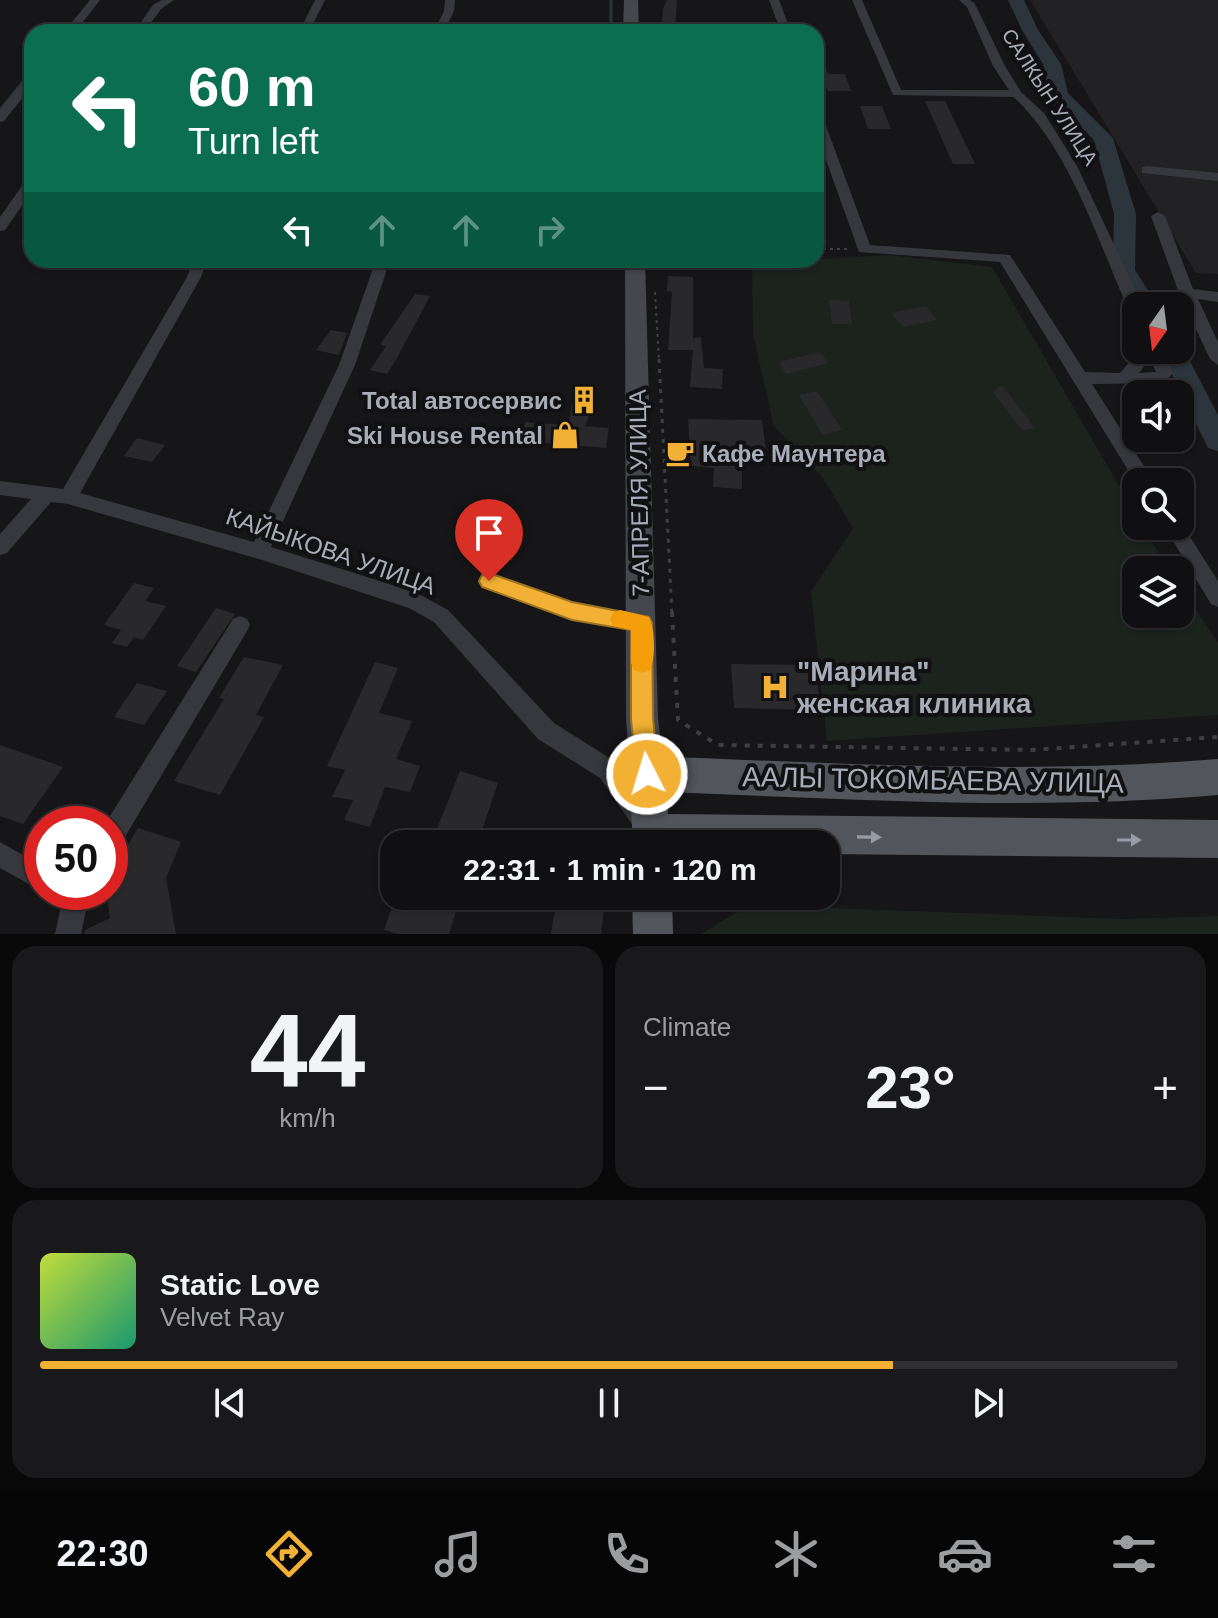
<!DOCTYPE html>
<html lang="en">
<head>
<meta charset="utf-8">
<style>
  body { margin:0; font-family:Arial,sans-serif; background:#19191b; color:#f1f3f6; height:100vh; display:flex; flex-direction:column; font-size:30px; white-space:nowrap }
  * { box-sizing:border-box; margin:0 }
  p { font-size:26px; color:#9c9d9f }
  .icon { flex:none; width:44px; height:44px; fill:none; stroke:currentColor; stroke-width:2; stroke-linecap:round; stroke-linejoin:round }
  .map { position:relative; height:934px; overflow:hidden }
  .details { display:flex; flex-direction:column; gap:12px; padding:12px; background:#09090a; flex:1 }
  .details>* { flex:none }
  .hud { position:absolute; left:24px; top:24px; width:800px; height:244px; border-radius:24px; box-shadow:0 2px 6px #0004,0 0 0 2px #303032; background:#0b6e4f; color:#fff; overflow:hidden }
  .needle { width:52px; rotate:194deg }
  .tools { position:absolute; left:1122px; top:292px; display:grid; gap:16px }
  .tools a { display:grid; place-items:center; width:72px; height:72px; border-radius:16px; background:#101012; box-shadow:0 2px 6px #0004,0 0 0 2px #303032; font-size:40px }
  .speed { position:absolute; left:24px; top:806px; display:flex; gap:16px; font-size:40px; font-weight:700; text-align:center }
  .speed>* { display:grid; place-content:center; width:104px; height:104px; border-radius:50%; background:#101012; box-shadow:0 2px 6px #0004,0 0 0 2px #303032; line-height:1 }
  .speed .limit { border:12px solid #d22; background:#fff; color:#111 }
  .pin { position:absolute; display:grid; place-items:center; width:68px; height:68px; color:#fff; margin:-82px -34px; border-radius:50% 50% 50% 0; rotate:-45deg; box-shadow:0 0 8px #0007 }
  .pin .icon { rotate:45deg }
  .me { position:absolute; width:88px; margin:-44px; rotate:355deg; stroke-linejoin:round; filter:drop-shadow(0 0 6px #0008) }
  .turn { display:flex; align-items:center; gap:28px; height:168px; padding:0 32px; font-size:36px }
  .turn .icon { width:104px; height:104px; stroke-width:2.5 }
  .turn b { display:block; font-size:56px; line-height:68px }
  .lanes { display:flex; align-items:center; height:76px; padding:0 32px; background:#0003; justify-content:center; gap:40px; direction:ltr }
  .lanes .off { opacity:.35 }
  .big { font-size:60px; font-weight:600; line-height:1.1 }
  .details .tile { flex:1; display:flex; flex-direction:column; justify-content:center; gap:12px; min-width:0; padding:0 28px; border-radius:24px; background:#19191b }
  .details .dial { align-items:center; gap:0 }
  .dial b { font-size:104px; line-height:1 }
  .song { display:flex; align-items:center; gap:24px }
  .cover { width:96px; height:96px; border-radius:12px; background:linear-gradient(135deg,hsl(70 70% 55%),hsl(160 70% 35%)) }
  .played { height:8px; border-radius:4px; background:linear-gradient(90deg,#f2b134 75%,#303032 75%) }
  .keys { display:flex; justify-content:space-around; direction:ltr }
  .heat { display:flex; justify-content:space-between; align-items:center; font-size:44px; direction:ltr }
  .details .tiles { flex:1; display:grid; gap:12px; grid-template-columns:1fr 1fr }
  .tile:last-child { grid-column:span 2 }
  .trip { position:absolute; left:380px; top:830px; width:460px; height:80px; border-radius:24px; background:#101012; box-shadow:0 2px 6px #0004,0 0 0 2px #303032; font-weight:600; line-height:80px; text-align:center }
  .tab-bar { display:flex; height:128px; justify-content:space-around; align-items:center; background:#060607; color:#9c9d9f }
  .tab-bar .icon { width:56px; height:56px }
  .tab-bar .active { color:#f2b134 }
  .tab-bar b { font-size:36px; color:#f1f3f6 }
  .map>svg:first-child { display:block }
  .built { fill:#222225 }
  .green { fill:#1c231d }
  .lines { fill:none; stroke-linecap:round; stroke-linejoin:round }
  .stream { stroke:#2c353c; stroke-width:3 }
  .river { fill:#2c353c; fill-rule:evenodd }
  .building { fill:#29292c }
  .path-far2 { stroke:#3d3f44; stroke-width:2; stroke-dasharray:3 4; stroke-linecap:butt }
  .path-far1 { stroke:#3d3f44; stroke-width:3; stroke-dasharray:4 6; stroke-linecap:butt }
  .path { stroke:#3d3f44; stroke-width:4; stroke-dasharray:5 8; stroke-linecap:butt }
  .service-far1 { stroke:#37383d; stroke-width:9 }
  .service { stroke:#37383d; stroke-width:12 }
  .minor { fill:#37383d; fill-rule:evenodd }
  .secondary { fill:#45474d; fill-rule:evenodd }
  .primary { fill:#53555c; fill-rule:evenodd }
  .oneway { fill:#979ba6 }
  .route { fill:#f2b134; stroke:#9d7322; stroke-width:2 }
  .slow { fill:#f59e0b }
  .labels { text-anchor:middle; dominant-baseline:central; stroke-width:8; stroke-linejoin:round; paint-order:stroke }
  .far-street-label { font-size:20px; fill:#a8adb8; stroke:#111113 }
  .poi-label { font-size:24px; font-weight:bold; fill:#a8adb8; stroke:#111113; text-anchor:end }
  .street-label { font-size:24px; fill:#a8adb8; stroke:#111113 }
  .near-poi-label { font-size:28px; font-weight:bold; fill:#a8adb8; stroke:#111113; text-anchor:start }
  .near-street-label { font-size:28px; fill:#a8adb8; stroke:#111113 }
</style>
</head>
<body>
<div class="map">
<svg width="1218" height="934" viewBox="0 0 1218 934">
  <rect width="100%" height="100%" fill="#161618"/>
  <path class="built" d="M 1030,0 L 1218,0 L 1218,274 L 1196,273 Z"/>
  <g class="green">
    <path d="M 889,255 L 992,267 L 1136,515 L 1136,526 L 1142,526 L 1169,570 L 1136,570 L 1136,614 L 1180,614 L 1180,586 L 1218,643 L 1218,715 L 827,741 L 811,592 L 853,528 L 823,478 L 774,426 L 753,334 L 752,263 Z"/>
    <path d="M 749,905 L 1122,919 L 1218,916 L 1218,934 L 701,934 Z"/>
  </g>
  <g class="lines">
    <g class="stream">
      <path d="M 611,0 L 611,32"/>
      <path d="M 0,110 L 32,71"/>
    </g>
    <g class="river">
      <path d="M 1008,0 L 1024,0 L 1038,30 L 1061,64 L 1068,93 L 1113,138 L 1136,214 L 1135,270 L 1158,306 L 1136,306 L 1136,309 L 1113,270 L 1114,214 L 1094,140 L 1050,95 L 1043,64 L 1022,30 Z"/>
      <path d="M 1181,344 L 1218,415 L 1218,451 L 1208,448 L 1160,350 L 1180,350 Z"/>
    </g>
  </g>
  <g class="building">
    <path d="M 667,0 L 677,0 L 675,32 L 661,32 L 663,9 Z"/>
    <path d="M 819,46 L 828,74 L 845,74 L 851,91 L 828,91 L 825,84 L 816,84 L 816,47 Z"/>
    <path d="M 925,101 L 945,101 L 975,164 L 953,164 Z"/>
    <path d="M 860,106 L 882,106 L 891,129 L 868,129 Z"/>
    <path d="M 668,276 L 693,277 L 693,342 L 694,338 L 701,337 L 704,368 L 723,369 L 722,389 L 690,387 L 693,350 L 668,350 L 672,292 L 667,291 Z"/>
    <path d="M 415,294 L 430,296 L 397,358 L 387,374 L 370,370 L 386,346 L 380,345 Z"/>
    <path d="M 829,300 L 849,301 L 852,324 L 832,324 Z"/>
    <path d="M 926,306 L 937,320 L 903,327 L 891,313 Z"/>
    <path d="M 331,330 L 347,333 L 339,355 L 316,350 Z"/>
    <path d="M 820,352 L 828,363 L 786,374 L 779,362 Z"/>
    <path d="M 1002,385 L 1035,428 L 1022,430 L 993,392 Z"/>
    <path d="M 817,391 L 842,430 L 823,435 L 799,395 Z"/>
    <path d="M 574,393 L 596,397 L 585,426 L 609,428 L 606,448 L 521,441 L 525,422 L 568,425 Z"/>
    <path d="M 688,419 L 762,420 L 766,449 L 742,449 L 742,489 L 713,487 L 714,468 L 691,466 Z"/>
    <path d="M 137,438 L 165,445 L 152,462 L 124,456 Z"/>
    <path d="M 134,583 L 154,588 L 145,601 L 166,606 L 143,640 L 134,637 L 127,647 L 112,643 L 121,630 L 104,625 Z"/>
    <path d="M 216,608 L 235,614 L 196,672 L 177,666 Z"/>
    <path d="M 244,657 L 283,665 L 256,715 L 264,717 L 220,795 L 174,781 L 224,699 L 219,698 Z"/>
    <path d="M 375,662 L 398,668 L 379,713 L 412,721 L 396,759 L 420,766 L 410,792 L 385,787 L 370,827 L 344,820 L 353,800 L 332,797 L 345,770 L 327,766 Z"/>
    <path d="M 731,664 L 815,665 L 821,710 L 734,708 Z"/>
    <path d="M 137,683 L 167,691 L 144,725 L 114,717 Z"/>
    <path d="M 0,745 L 63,767 L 23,824 L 0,816 Z"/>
    <path d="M 460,771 L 498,783 L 482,830 L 516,844 L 431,844 Z"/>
    <path d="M 138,828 L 181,842 L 166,878 L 176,934 L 84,934 L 85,930 L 110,918 L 106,892 L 110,892 L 110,876 Z"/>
    <path d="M 396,896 L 461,896 L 449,934 L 398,934 L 384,930 Z"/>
    <path d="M 557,896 L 605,896 L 601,934 L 551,934 Z"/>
  </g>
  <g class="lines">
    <g class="path-far2">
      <path d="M 816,249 L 849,249"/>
      <path d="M 655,292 L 659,361"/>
    </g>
    <path class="path-far1" d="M 659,359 L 672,614"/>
    <path class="path" d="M 672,612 L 678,720 L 718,745 L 1031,750 L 1218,737"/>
    <path class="service-far1" d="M 489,581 L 572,611 L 592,614"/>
    <path class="service" d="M 580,612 L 635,622"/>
    <g class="minor">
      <path d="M 90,0 L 100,0 L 75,32 L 64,32 Z"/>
      <path d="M 162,0 L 174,0 L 161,9 L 144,32 L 134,32 L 153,5 Z"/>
      <path d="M 315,0 L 325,0 L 309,32 L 299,32 Z"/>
      <path d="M 445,0 L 455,0 L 454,11 L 444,32 L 434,32 L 444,11 Z"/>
      <path d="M 769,0 L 779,0 L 791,32 L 781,32 Z"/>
      <path d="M 852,0 L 862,0 L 901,90 L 1009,90 L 993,66 L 967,7 L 959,0 L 970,0 L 975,4 L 1005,66 L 1021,92 L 1044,113 L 1077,166 L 1143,306 L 1136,306 L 1136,313 L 1128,308 C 1096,237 1071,152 1014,97 L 893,95 Z"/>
      <path d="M 32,75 L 32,86 L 4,121 L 0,122 L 0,110 L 28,76 Z"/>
      <path d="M 816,111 L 822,115 L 870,245 L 1010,255 L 1085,372 L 1120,373 L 1140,350 L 1162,350 L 1173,373 L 1164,383 L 1092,384 L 1154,482 L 1136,483 L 1000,262 L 859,252 L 816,132 ZM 1150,359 L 1156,372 L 1139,373 Z"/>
      <path d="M 1147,166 L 1218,173 L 1218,181 L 1142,173 L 1142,167 Z"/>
      <path d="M 32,178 L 32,191 L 5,230 L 0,231 L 0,217 L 27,179 Z"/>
      <path d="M 1158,212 L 1165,216 L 1193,289 L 1218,292 L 1218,302 L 1198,299 L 1218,342 L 1218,365 L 1210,359 L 1179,293 L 1151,216 Z"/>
      <path d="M 193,260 L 207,260 L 201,277 L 80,493 L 254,542 L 339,365 L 376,260 L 390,260 L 355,365 L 271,547 L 415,592 L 448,610 L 554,723 L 616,762 L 652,814 L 656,822 L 652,830 L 644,834 L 636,830 L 600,778 L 538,739 L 434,622 L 409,608 L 259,559 L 68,504 L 51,502 L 7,553 L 0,555 L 0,534 L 31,499 L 0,495 L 0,481 L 63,489 L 187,277 Z"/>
      <path d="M 1180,521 L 1218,581 L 1218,607 L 1211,604 L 1164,526 L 1180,526 Z"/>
      <path d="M 240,616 L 247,619 L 250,625 L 247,631 L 119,847 L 110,850 L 110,824 L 105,824 L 233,619 Z"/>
      <path d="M 0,842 L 42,866 L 43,892 L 0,868 Z"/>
      <path d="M 64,892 L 90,892 L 81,934 L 55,934 Z"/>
    </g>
    <g class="secondary">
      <path d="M 624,0 L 638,0 L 639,32 L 623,32 Z"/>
      <path d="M 625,260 L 645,260 L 658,718 L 664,774 L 659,786 L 647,790 L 635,786 L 630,774 L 626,718 Z"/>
    </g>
    <g class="primary">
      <path d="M 647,756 C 838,763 1027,775 1218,759 L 1218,795 C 1034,811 851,799 667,792 L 668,814 L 1218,820 L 1218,858 L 826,854 L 826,844 L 633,844 L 629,774 L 634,761 Z"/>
      <path d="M 632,896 L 672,896 L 673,934 L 633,934 Z"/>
    </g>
  </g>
  <defs><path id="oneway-solid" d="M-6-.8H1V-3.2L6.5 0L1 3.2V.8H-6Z" transform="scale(2)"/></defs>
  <g class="oneway">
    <use href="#oneway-solid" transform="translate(869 837) rotate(1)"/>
    <use href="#oneway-solid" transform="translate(1129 840)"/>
  </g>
  <path class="route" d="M 489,573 L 572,602 L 649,617 L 652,623 L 653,718 L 659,774 L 656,782 L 647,785 L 639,782 L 636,774 L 631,718 L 631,630 L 572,620 L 482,587 L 479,581 L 482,575 Z"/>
  <path class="slow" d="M 620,610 L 649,617 C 655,630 656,657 650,670 L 642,673 L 634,670 L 631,663 L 631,630 L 613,626 L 610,619 L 613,613 Z"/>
  <defs>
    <symbol id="building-bare" viewBox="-9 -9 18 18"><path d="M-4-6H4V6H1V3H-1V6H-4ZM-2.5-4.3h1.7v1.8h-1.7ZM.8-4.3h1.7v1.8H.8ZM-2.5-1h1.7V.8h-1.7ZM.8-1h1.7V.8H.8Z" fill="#f2b134" stroke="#111113" stroke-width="2.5" paint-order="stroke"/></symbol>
    <symbol id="shop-bare" viewBox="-9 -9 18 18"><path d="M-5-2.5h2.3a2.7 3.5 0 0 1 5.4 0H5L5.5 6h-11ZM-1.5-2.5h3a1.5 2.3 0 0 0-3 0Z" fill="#f2b134" stroke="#111113" stroke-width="2.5" paint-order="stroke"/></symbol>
    <symbol id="cafe-bare" viewBox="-9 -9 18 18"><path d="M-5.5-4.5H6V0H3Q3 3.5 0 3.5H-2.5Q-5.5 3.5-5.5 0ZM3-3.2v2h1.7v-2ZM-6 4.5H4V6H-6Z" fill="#f2b134" stroke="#111113" stroke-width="2.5" paint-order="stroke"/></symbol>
    <symbol id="hospital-bare" viewBox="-9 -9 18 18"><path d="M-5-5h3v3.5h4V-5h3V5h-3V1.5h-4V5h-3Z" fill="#f2b134" stroke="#111113" stroke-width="2.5" paint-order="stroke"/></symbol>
  </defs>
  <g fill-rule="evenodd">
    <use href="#building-bare" x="564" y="380" width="40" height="40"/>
    <use href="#shop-bare" x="545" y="415" width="40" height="40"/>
    <use href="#cafe-bare" x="660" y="433" width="40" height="40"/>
    <use href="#hospital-bare" x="755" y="667" width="40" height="40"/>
  </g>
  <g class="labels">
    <g class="far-street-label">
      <text transform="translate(1050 97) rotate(57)">САЛКЫН УЛИЦА</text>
    </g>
    <g class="poi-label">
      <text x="562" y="400">Total автосервис</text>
      <text x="543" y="435">Ski House Rental</text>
      <text x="702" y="453" text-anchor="start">Кафе Маунтера</text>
    </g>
    <g class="street-label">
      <text transform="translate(639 493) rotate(-91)">7-АПРЕЛЯ УЛИЦА</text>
      <text transform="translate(331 551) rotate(19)">КАЙЫКОВА УЛИЦА</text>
    </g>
    <g class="near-poi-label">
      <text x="797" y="671">"Марина"<tspan x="797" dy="32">женская клиника</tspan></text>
    </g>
    <g class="near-street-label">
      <text transform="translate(933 780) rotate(1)">ААЛЫ ТОКОМБАЕВА УЛИЦА</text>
    </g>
  </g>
</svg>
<div class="tools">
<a><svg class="needle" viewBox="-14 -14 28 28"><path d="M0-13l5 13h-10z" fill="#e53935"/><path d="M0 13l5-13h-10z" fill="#9c9d9f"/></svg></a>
<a><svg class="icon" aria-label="sound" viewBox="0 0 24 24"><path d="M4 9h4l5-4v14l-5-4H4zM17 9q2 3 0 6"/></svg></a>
<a><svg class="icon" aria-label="search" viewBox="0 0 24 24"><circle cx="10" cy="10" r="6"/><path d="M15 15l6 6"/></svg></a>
<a><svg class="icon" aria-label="layers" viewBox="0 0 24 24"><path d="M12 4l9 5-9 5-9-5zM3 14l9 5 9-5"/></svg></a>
</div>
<div class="speed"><div class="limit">50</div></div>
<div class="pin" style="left:489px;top:581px;background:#d93025"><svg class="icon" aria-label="arrive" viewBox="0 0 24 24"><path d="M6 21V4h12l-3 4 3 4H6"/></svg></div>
<svg class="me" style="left:647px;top:774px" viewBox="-20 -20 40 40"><circle r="17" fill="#f2b134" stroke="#fff" stroke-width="3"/><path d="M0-11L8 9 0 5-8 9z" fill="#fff"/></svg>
<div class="trip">22:31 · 1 min · 120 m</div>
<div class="hud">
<div class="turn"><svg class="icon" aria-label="left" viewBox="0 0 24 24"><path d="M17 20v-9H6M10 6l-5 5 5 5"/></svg><div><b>60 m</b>Turn left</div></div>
<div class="lanes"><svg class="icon" aria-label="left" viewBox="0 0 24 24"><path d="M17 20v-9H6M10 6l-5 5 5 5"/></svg><svg class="icon off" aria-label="ahead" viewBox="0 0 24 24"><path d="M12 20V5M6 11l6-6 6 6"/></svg><svg class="icon off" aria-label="ahead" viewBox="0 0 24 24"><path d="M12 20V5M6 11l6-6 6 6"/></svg><svg class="icon off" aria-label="right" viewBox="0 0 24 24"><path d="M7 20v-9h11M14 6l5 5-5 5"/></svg></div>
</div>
</div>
<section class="details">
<div class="tiles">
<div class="tile dial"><b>44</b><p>km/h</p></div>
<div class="tile"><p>Climate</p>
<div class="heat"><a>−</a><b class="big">23°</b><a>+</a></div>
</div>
<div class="tile">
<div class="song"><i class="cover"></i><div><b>Static Love</b><p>Velvet Ray</p></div></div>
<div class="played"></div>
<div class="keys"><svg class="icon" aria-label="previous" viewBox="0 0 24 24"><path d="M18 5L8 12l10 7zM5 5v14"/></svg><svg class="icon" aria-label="pause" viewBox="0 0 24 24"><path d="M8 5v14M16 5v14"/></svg><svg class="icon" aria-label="next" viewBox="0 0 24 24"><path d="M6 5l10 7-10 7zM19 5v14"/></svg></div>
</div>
</div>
</section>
<nav class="tab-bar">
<b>22:30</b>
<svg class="icon active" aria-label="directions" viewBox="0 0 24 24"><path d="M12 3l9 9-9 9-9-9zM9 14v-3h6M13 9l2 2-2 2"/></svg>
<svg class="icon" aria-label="music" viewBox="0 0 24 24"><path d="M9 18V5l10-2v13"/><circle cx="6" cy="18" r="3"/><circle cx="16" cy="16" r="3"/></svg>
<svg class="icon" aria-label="phone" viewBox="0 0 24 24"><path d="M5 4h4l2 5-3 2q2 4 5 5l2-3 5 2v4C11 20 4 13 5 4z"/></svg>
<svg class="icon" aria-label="climate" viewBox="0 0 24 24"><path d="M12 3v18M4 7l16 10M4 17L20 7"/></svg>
<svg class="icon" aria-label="car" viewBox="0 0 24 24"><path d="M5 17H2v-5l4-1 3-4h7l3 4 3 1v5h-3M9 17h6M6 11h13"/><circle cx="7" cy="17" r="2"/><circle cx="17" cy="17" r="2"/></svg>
<svg class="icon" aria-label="filters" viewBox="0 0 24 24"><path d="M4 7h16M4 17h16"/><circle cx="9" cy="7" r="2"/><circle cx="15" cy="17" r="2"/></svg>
</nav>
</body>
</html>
